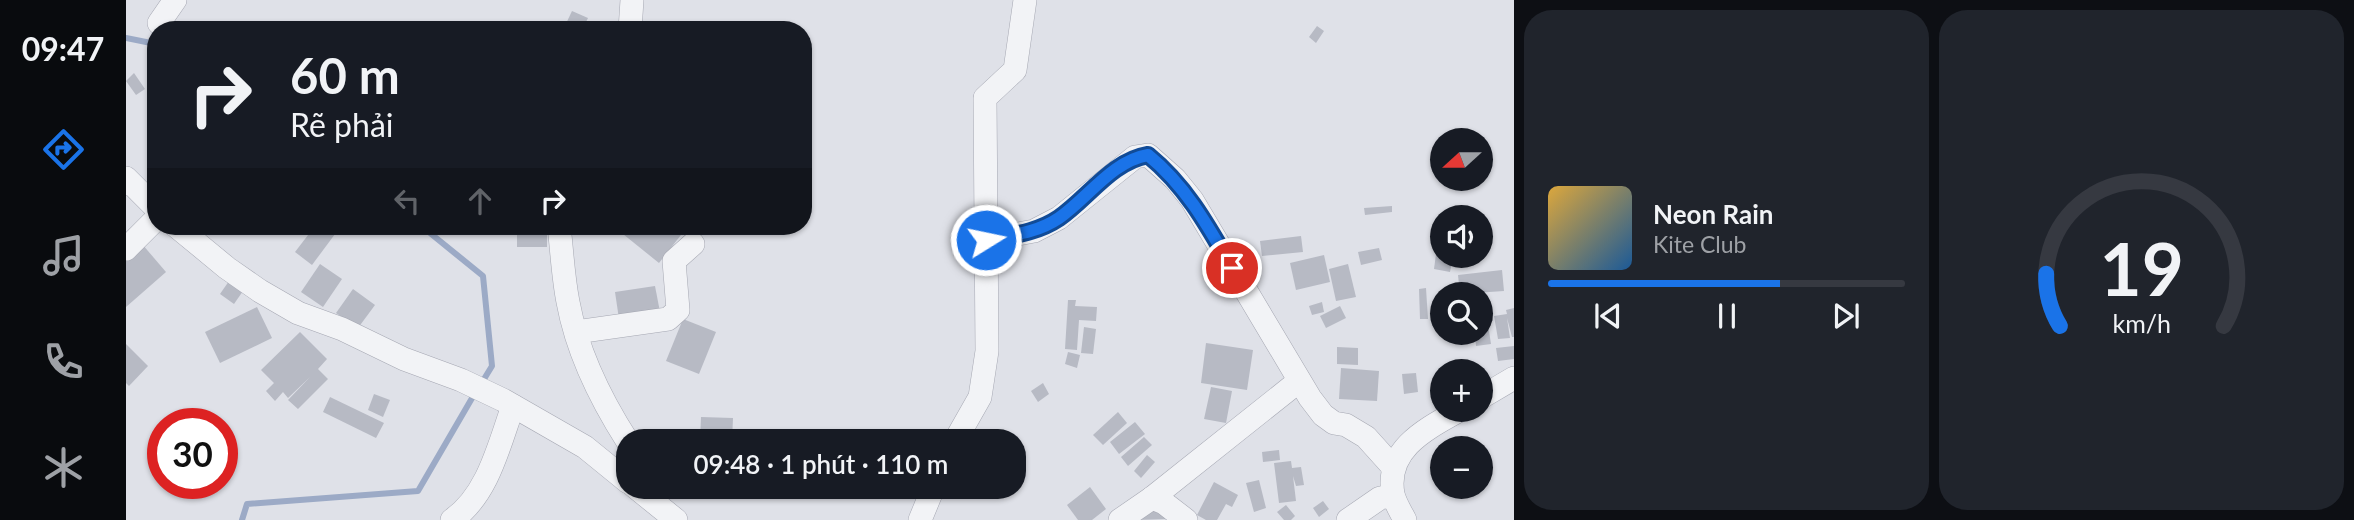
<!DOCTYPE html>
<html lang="vi">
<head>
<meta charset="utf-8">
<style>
  body { margin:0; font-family:Lato,sans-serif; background:#20242c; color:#f1f3f6; height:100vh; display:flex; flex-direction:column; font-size:26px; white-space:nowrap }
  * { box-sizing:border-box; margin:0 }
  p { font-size:23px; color:#9ea1a6 }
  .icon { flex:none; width:38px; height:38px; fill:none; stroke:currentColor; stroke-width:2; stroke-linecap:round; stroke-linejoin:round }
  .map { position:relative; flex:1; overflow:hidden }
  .details { display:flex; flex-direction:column; gap:10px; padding:10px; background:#0d0f14; width:840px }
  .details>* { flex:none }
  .banner { position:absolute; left:21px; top:21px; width:665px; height:214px; border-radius:28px; box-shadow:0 2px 5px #0004; background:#171b24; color:#f1f3f6; overflow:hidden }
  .needle { width:46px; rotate:249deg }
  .controls { position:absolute; left:1304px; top:128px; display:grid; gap:14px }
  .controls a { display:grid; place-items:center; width:63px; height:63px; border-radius:50%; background:#171b24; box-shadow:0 2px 5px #0004; font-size:35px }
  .speed { position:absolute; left:21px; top:408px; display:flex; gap:14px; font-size:35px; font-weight:700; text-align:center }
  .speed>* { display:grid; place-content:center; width:91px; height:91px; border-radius:50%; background:#171b24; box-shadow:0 2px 5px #0004; line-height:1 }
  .speed .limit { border:10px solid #d22; background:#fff; color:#111 }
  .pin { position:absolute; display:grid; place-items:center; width:60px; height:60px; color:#fff; margin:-30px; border:4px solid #fff; border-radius:50%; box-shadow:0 2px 7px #0007 }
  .me { position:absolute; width:77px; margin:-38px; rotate:80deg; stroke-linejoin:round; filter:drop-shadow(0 0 5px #0008) }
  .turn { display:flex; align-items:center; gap:24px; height:147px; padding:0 28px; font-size:32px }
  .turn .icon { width:91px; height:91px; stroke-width:2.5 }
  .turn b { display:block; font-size:49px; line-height:60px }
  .lanes { display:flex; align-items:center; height:66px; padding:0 28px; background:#0003; justify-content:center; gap:35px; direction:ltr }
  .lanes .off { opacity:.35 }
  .details .card { flex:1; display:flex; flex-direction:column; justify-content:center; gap:10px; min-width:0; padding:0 24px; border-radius:28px; background:#20242c }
  .details .dial { align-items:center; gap:0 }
  .dial svg { height:182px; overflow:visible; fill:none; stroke:#363941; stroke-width:7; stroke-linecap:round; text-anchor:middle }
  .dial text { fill:#f1f3f6; stroke:none }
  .song { display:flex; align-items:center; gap:21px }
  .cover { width:84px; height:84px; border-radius:10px; background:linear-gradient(135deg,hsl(40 70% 55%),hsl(210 70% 35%)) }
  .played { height:7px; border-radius:4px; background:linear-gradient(90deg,#1a73e8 65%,#363941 65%) }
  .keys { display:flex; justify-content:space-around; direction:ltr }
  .details .tiles { flex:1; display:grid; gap:10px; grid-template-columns:repeat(2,1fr) }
  .trip { position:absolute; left:490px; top:429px; width:410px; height:70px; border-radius:28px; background:#171b24; box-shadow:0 2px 5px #0004; font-weight:600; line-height:70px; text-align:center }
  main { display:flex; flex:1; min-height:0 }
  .dock { display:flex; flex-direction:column; width:126px; justify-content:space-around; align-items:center; background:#090b0e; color:#9ea1a6 }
  .dock .icon { width:49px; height:49px }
  .dock .on { color:#1a73e8 }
  .dock b { font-size:32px; color:#f1f3f6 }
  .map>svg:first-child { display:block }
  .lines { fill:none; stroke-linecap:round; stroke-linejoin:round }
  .stream { stroke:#9caac6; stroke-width:6 }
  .building { fill:#b7bac4 }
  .street-casing { stroke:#a5a7b2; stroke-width:24 }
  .street { stroke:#f2f3f6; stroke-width:23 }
  .route-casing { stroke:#114b97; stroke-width:18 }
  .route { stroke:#1a73e8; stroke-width:12 }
</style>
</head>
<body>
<main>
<nav class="dock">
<b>09:47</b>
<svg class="icon on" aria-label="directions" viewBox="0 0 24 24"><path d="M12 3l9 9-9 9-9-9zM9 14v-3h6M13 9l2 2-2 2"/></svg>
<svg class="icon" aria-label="music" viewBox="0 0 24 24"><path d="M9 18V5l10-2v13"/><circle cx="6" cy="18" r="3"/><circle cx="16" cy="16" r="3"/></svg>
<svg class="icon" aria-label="phone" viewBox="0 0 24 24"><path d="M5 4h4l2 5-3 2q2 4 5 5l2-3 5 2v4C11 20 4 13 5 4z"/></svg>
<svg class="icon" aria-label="climate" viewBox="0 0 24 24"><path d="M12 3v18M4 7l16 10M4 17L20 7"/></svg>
</nav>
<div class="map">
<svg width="1388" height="520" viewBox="0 0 1388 520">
  <rect width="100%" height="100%" fill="#dfe1e8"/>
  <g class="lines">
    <g class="stream">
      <path d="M 131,30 L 135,30"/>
      <path d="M 0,38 L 30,44"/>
      <path d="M 304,226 L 304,233 L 357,276 L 366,366 L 355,384"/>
      <path d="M 116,520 L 121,504 L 292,491 L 349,393"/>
    </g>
  </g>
  <g class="building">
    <path d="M 446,11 L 462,18 L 456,30 L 437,30 Z"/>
    <path d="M 1191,26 L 1198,31 L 1190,43 L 1183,37 Z"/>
    <path d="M 8,73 L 19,89 L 10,95 L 0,81 Z"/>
    <path d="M 1266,206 L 1266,212 L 1239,215 L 1238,208 Z"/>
    <path d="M 189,226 L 215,226 L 186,265 L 169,252 Z"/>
    <rect x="391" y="226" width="30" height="21"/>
    <path d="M 495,226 L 562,226 L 533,263 L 492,230 Z"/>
    <path d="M 1175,236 L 1177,252 L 1136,256 L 1134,241 Z"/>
    <path d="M 16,244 L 40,272 L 0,307 L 0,258 Z"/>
    <path d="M 1253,248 L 1256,260 L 1235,265 L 1232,252 Z"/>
    <path d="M 1310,254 L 1327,257 L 1324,272 L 1308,269 Z"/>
    <path d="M 1198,255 L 1204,282 L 1170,290 L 1164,263 Z"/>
    <path d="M 194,264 L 216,279 L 197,307 L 175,292 Z"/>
    <path d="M 1222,264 L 1230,297 L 1210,301 L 1203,269 Z"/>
    <path d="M 1376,270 L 1378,291 L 1334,294 L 1332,275 Z"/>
    <path d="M 103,281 L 117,291 L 108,304 L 94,294 Z"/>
    <path d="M 529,286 L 534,312 L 493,319 L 489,292 Z"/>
    <path d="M 1300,288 L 1302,319 L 1294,319 L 1293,289 Z"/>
    <path d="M 227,289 L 249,305 L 232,328 L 210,313 Z"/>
    <path d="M 942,300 L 950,300 L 949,306 L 971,307 L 970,321 L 953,320 L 951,350 L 939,349 Z"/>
    <path d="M 1196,302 L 1198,312 L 1186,315 L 1183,306 Z"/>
    <path d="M 1214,306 L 1220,318 L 1200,328 L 1194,316 Z"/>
    <path d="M 131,307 L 146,338 L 94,363 L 79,332 Z"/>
    <path d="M 1365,308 L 1367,321 L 1354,322 L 1354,309 Z"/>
    <path d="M 1388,308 L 1388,337 L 1386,337 L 1381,318 L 1384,338 L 1372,339 L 1368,316 L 1381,314 L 1380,310 Z"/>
    <path d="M 557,319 L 590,332 L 573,374 L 540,361 Z"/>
    <path d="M 1362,324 L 1365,344 L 1350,346 L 1349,332 L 1354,332 L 1354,325 Z"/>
    <path d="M 958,327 L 970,329 L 967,354 L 955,353 Z"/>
    <path d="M 174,332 L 201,359 L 192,369 L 202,379 L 172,409 L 162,400 L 184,377 L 162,398 L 157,392 L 149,401 L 140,391 L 148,383 L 135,370 Z"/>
    <path d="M 1080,343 L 1127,350 L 1121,390 L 1075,383 Z"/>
    <path d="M 0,344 L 22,366 L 3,386 L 0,383 Z"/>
    <path d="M 1388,346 L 1388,359 L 1372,361 L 1370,348 Z"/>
    <path d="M 1211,347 L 1232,348 L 1232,365 L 1211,364 Z"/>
    <path d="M 942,352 L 954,355 L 951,368 L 939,364 Z"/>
    <path d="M 1215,368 L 1253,371 L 1251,401 L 1213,399 Z"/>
    <path d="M 1290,373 L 1292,392 L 1278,394 L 1276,374 Z"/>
    <path d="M 917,383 L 923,394 L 912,402 L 905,391 Z"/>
    <path d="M 1085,387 L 1106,391 L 1100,423 L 1078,419 Z"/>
    <path d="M 248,394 L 264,400 L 257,417 L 242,410 Z"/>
    <path d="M 204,397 L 258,423 L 250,438 L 197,412 Z"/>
    <path d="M 992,412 L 1001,423 L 977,445 L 967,435 Z"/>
    <path d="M 575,417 L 607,418 L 606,441 L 574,441 Z"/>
    <path d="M 1009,422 L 1019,434 L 993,454 L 984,442 Z"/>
    <path d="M 1018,437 L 1026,445 L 1002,466 L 995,457 Z"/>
    <path d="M 1153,450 L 1154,460 L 1137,462 L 1136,452 Z"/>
    <path d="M 1021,455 L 1029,462 L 1015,478 L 1008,471 Z"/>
    <path d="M 1165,461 L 1166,468 L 1175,467 L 1178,485 L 1170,486 L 1167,476 L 1170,501 L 1153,503 L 1148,463 Z"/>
    <path d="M 1133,480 L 1140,508 L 1128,512 L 1120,483 Z"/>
    <path d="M 1088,482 L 1112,495 L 1106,507 L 1100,504 L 1091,520 L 1080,520 L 1071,515 Z"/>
    <path d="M 964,487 L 980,509 L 966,520 L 952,520 L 941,505 Z"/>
    <path d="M 1197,501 L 1203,509 L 1193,517 L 1187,508 Z"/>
    <path d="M 1032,504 L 1042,519 L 1010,520 Z"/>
    <path d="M 1160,505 L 1169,516 L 1165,520 L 1158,520 L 1151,512 Z"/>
  </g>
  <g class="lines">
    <defs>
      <g id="street">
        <path d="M 33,23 L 49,0"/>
        <path d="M 504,30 L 506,0"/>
        <path d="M 0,178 L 30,208"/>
        <path d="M 50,226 L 101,268 L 134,291 L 172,313 L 216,329 L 278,359 L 335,380 L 377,400 L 459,447 L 502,482"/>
        <path d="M 433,226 C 436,251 437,277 442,302 C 451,351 475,400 502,442"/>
        <path d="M 860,240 L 908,231 L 933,218 L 1009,157 L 1022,155 L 1049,179 L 1066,200 L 1184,398 L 1197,415 L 1208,423 L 1220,425 L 1240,437 L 1267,467"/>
        <path d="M 0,249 L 30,219"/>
        <path d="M 450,332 L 542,319 L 552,310 L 548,261 L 567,244"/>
        <path d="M 1354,398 L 1388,378"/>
        <path d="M 829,441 L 854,397 L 861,351 L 859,98 L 889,70 L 899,0"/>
        <path d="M 508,486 L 550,520"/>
        <path d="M 1026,498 L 1038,503 L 1060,520"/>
        <path d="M 326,520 C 362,495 373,445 387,406"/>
        <path d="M 794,520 L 808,486"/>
        <path d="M 994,520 L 1026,498 L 1173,381"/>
        <path d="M 1222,520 L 1254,498 L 1267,496"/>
        <path d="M 1279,520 C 1275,512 1269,503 1267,494 C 1259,449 1300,429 1334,410"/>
      </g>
    </defs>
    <use href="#street" class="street-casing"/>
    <use href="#street" class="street"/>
  </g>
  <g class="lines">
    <defs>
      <path id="route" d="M 860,240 C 886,235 911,233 933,218 C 962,198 986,161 1022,155 C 1060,186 1082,226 1106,268"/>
    </defs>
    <use href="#route" class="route-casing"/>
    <use href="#route" class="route"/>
  </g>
</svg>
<div class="controls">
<a><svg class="needle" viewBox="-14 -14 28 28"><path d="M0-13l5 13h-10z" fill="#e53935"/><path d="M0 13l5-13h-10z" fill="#9ea1a6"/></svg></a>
<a><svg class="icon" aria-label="sound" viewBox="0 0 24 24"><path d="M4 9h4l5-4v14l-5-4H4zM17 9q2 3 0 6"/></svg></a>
<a><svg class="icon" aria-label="search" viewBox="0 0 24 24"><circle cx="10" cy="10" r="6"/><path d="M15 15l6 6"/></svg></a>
<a>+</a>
<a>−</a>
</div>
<div class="speed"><div class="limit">30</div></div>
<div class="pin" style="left:1106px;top:268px;background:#d93025"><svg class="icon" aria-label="arrive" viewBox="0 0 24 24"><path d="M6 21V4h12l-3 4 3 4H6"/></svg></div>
<svg class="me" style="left:860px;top:240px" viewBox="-20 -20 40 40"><circle r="17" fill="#1a73e8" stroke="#fff" stroke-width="3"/><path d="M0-11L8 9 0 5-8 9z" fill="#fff"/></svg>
<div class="trip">09:48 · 1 phút · 110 m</div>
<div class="banner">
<div class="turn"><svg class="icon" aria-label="right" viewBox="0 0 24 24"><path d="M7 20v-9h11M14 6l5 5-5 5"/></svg><div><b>60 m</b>Rẽ phải</div></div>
<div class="lanes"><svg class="icon off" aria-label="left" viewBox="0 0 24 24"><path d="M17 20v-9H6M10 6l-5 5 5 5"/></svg><svg class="icon off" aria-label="ahead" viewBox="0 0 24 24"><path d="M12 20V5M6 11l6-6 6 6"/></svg><svg class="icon" aria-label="right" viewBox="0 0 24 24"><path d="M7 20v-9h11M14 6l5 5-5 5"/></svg></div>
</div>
</div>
<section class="details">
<div class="tiles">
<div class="card">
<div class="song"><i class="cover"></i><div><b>Neon Rain</b><p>Kite Club</p></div></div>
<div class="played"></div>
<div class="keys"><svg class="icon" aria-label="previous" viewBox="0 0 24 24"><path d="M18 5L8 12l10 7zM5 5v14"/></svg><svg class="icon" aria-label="pause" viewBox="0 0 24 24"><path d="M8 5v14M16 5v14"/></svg><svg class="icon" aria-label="next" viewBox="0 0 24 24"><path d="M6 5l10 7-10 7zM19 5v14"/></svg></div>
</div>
<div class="card dial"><svg viewBox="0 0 100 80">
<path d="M14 69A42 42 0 1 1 86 69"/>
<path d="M14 69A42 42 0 0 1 8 46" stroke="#1a73e8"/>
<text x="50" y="56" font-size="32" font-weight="700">19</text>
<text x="50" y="72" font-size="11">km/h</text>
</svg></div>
</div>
</section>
</main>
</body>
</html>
